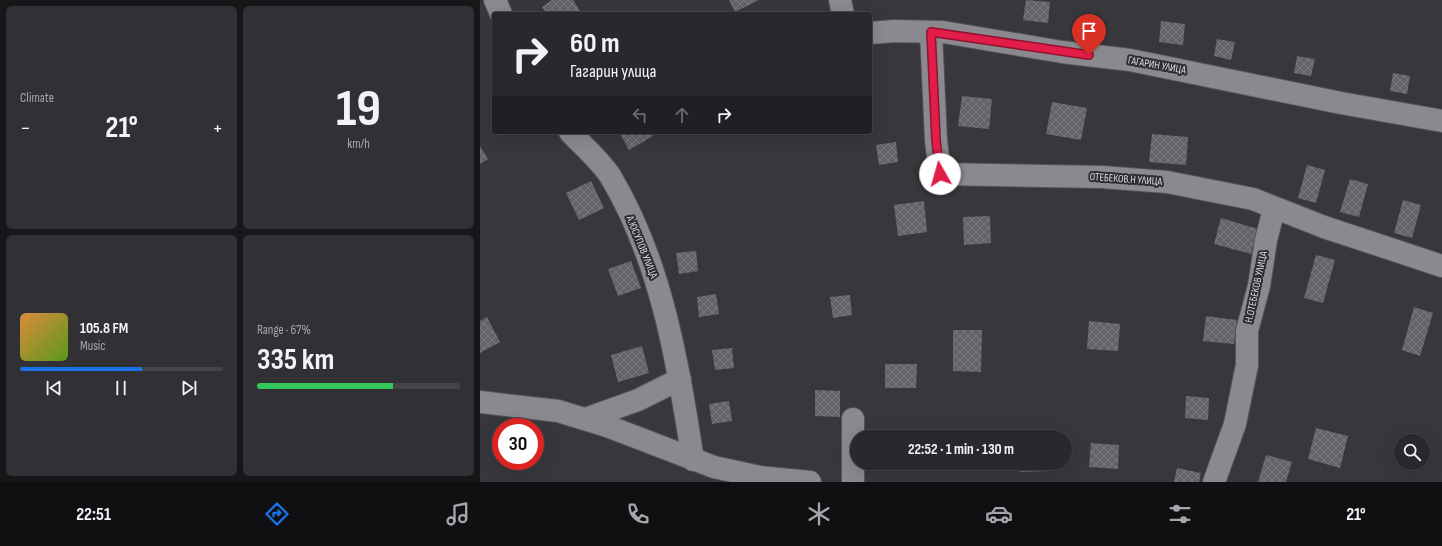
<!DOCTYPE html>
<html lang="en">
<head>
<meta charset="utf-8">
<style>
  body { margin:0; font-family:"Sofia Sans Condensed",sans-serif; background:#313135; color:#f1f3f6; height:100vh; display:flex; flex-direction:column; font-size:15px; white-space:nowrap }
  * { box-sizing:border-box; margin:0 }
  p { font-size:13px; color:#a5a6aa }
  .icon { flex:none; width:22px; height:22px; fill:none; stroke:currentColor; stroke-width:2; stroke-linecap:round; stroke-linejoin:round }
  .map { position:relative; flex:1; overflow:hidden }
  .panel { display:flex; flex-direction:column; gap:6px; padding:6px; background:#171719; width:480px }
  .panel>* { flex:none }
  .top-card { position:absolute; left:12px; top:12px; width:380px; height:122px; border-radius:4px; box-shadow:0 4px 16px #0002,0 0 0 1px #454549; background:#29292d; color:#f1f3f6; overflow:hidden }
  .buttons { position:absolute; left:914px; top:434px; display:grid; gap:8px }
  .buttons a { display:grid; place-items:center; width:36px; height:36px; border-radius:50%; background:#29292d; box-shadow:0 4px 16px #0002,0 0 0 1px #454549; font-size:20px }
  .speed { position:absolute; left:12px; top:418px; display:flex; gap:8px; font-size:20px; font-weight:700; text-align:center }
  .speed>* { display:grid; place-content:center; width:52px; height:52px; border-radius:50%; background:#29292d; box-shadow:0 4px 16px #0002,0 0 0 1px #454549; line-height:1 }
  .speed .limit { border:6px solid #d22; background:#fff; color:#111 }
  .pin { position:absolute; display:grid; place-items:center; width:34px; height:34px; color:#fff; margin:-41px -17px; border-radius:50% 50% 50% 0; rotate:-45deg; box-shadow:0 0 4px #0007 }
  .pin .icon { rotate:45deg }
  .me { position:absolute; width:44px; margin:-22px; rotate:353deg; stroke-linejoin:round; filter:drop-shadow(0 0 3px #0008) }
  .turn { display:flex; align-items:center; gap:14px; height:84px; padding:0 12px; font-size:18px }
  .turn .icon { width:52px; height:52px; stroke-width:2.5 }
  .turn b { display:block; font-size:28px; line-height:34px }
  .lanes { display:flex; align-items:center; height:38px; padding:0 12px; background:#0003; justify-content:center; gap:20px; direction:ltr }
  .lanes .off { opacity:.35 }
  .big { font-size:30px; font-weight:700; line-height:1.1 }
  .panel .widget { flex:1; display:flex; flex-direction:column; justify-content:center; gap:6px; min-width:0; padding:0 14px; border-radius:6px; background:#313135 }
  .panel .dial { align-items:center; gap:0 }
  .dial b { font-size:52px; line-height:1 }
  .song { display:flex; align-items:center; gap:12px }
  .cover { width:48px; height:48px; border-radius:6px; background:linear-gradient(135deg,hsl(30 70% 55%),hsl(90 70% 35%)) }
  .played { height:4px; border-radius:2px; background:linear-gradient(90deg,#1a73e8 60%,#454549 60%) }
  .keys { display:flex; justify-content:space-around; direction:ltr }
  .heat { display:flex; justify-content:space-between; align-items:center; font-size:22px; direction:ltr }
  .charge { height:6px; border-radius:3px; background:linear-gradient(90deg,#34c759 67%,#454549 0) }
  .panel .tiles { flex:1; display:grid; gap:6px; grid-template-columns:repeat(2,1fr) }
  .trip { position:absolute; left:370px; top:430px; width:222px; height:40px; border-radius:20px; background:#29292d; box-shadow:0 4px 16px #0002,0 0 0 1px #454549; font-weight:700; line-height:40px; text-align:center }
  .menu { display:flex; height:64px; justify-content:space-around; align-items:center; background:#101012; color:#a5a6aa }
  .menu .icon { width:28px; height:28px }
  .menu .on { color:#1a73e8 }
  .menu b { font-size:18px; color:#f1f3f6 }
  main { display:flex; flex:1; min-height:0 }
  .map>svg:first-child { display:block }
  .building { fill:url(#building-cross-hatch) }
  .lines { fill:none; stroke-linecap:round; stroke-linejoin:round }
  .minor-casing { stroke:#545458; stroke-width:24 }
  .minor { stroke:#89898f; stroke-width:22 }
  .route-casing { stroke:#92132f; stroke-width:10 }
  .route { stroke:#e11d48; stroke-width:7 }
  .labels { text-anchor:middle; dominant-baseline:central; stroke-width:4; stroke-linejoin:round; paint-order:stroke }
  .street-label { font-size:11px; fill:#dedee1; stroke:#2d2d32 }
</style>
</head>
<body>
<main>
<section class="panel">
<div class="tiles">
<div class="widget"><p>Climate</p>
<div class="heat"><a>−</a><b class="big">21°</b><a>+</a></div>
</div>
<div class="widget dial"><b>19</b><p>km/h</p></div>
<div class="widget">
<div class="song"><i class="cover"></i><div><b>105.8 FM</b><p>Music</p></div></div>
<div class="played"></div>
<div class="keys"><svg class="icon" aria-label="previous" viewBox="0 0 24 24"><path d="M18 5L8 12l10 7zM5 5v14"/></svg><svg class="icon" aria-label="pause" viewBox="0 0 24 24"><path d="M8 5v14M16 5v14"/></svg><svg class="icon" aria-label="next" viewBox="0 0 24 24"><path d="M6 5l10 7-10 7zM19 5v14"/></svg></div>
</div>
<div class="widget"><p>Range · 67%</p><b class="big">335 km</b><div class="charge"></div></div>
</div>
</section>
<div class="map">
<svg width="962" height="482" viewBox="0 0 962 482">
  <defs>
    <pattern id="building-cross-hatch" width="8" height="8" patternUnits="userSpaceOnUse"><rect width="8" height="8" fill="#646369"/><path d="M0 0l8 8M0 8l8-8" fill="none" stroke="#7a797e"/></pattern>
  </defs>
  <rect width="100%" height="100%" fill="#37373c"/>
  <g class="building">
    <path d="M 72,0 L 93,0 L 102,14 L 67,14 L 62,7 Z"/>
    <path d="M 249,0 L 279,0 L 255,12 Z"/>
    <path d="M 546,0 L 570,2 L 568,23 L 543,20 Z"/>
    <path d="M 681,21 L 705,24 L 703,45 L 679,42 Z"/>
    <path d="M 737,39 L 755,42 L 751,60 L 734,56 Z"/>
    <path d="M 817,56 L 835,59 L 831,76 L 814,73 Z"/>
    <path d="M 913,73 L 930,76 L 927,94 L 910,91 Z"/>
    <path d="M 482,96 L 512,99 L 509,129 L 478,126 Z"/>
    <path d="M 572,102 L 607,108 L 601,140 L 566,134 Z"/>
    <path d="M 139,132 L 170,132 L 173,136 L 149,150 Z"/>
    <path d="M 672,134 L 708,137 L 706,165 L 669,162 Z"/>
    <path d="M 416,142 L 418,162 L 399,165 L 396,145 Z"/>
    <path d="M 0,146 L 8,159 L 0,164 Z"/>
    <path d="M 827,165 L 845,170 L 836,203 L 818,198 Z"/>
    <path d="M 870,179 L 888,184 L 879,217 L 860,212 Z"/>
    <path d="M 111,181 L 124,208 L 99,220 L 86,193 Z"/>
    <path d="M 923,200 L 941,205 L 932,238 L 914,233 Z"/>
    <path d="M 444,201 L 447,232 L 418,236 L 414,205 Z"/>
    <path d="M 510,216 L 511,243 L 484,245 L 483,217 Z"/>
    <path d="M 741,218 L 778,229 L 771,254 L 734,244 Z"/>
    <path d="M 216,251 L 218,271 L 199,274 L 196,253 Z"/>
    <path d="M 836,255 L 855,260 L 843,303 L 824,298 Z"/>
    <path d="M 151,261 L 161,288 L 138,296 L 128,269 Z"/>
    <path d="M 236,294 L 239,314 L 219,317 L 217,297 Z"/>
    <path d="M 370,295 L 372,315 L 353,318 L 350,297 Z"/>
    <path d="M 934,307 L 953,313 L 940,356 L 922,350 Z"/>
    <path d="M 726,316 L 757,320 L 754,344 L 723,341 Z"/>
    <path d="M 7,317 L 20,342 L 0,353 L 0,321 Z"/>
    <path d="M 609,321 L 640,324 L 638,351 L 607,349 Z"/>
    <path d="M 473,330 L 502,330 L 501,372 L 473,371 Z"/>
    <path d="M 162,346 L 169,373 L 138,382 L 131,355 Z"/>
    <path d="M 252,348 L 254,368 L 235,370 L 232,350 Z"/>
    <path d="M 405,364 L 437,364 L 436,388 L 405,388 Z"/>
    <path d="M 335,390 L 360,391 L 360,417 L 335,416 Z"/>
    <path d="M 706,396 L 729,398 L 728,420 L 705,418 Z"/>
    <path d="M 249,401 L 252,421 L 232,424 L 229,404 Z"/>
    <path d="M 836,428 L 868,436 L 860,468 L 828,459 Z"/>
    <path d="M 611,443 L 639,445 L 638,469 L 609,467 Z"/>
    <path d="M 786,455 L 812,462 L 806,482 L 778,482 Z"/>
    <path d="M 539,463 L 569,463 L 569,471 L 539,472 Z"/>
    <path d="M 697,468 L 721,473 L 719,482 L 694,482 Z"/>
  </g>
  <g class="lines">
    <defs>
      <g id="minor">
        <path d="M 15,0 L 21,14"/>
        <path d="M 360,0 L 363,14"/>
        <path d="M 451,32 L 456,140 L 460,174 L 622,177 L 687,182 L 773,199 L 844,227 L 962,266"/>
        <path d="M 390,33 L 415,31 L 463,32 L 582,52 L 650,60 L 861,103 L 962,121"/>
        <path d="M 90,132 C 102,145 124,164 132,179 C 182,264 198,364 213,460"/>
        <path d="M 0,402 L 78,411 L 127,426 L 234,467 L 280,477 L 330,482"/>
        <path d="M 105,419 L 158,400 L 200,379"/>
        <path d="M 373,482 L 373,419"/>
        <path d="M 734,482 L 755,424 L 767,365 L 767,331 L 779,286 L 786,240 L 794,209"/>
      </g>
    </defs>
    <use href="#minor" class="minor-casing"/>
    <use href="#minor" class="minor"/>
  </g>
  <g class="lines">
    <defs>
      <path id="route" d="M 460,174 L 456,140 L 451,32 L 609,55"/>
    </defs>
    <use href="#route" class="route-casing"/>
    <use href="#route" class="route"/>
  </g>
  <g class="labels">
    <g class="street-label">
      <text transform="translate(677 65) rotate(10)">ГАГАРИН УЛИЦА</text>
      <text transform="translate(646 179) rotate(4)">ОТЕБЕКОВ.Н УЛИЦА</text>
      <text transform="translate(162 247) rotate(68)">А.ЮСУПОВ УЛИЦА</text>
      <text transform="translate(776 287) rotate(-78)">Н.ОТЕБЕКОВ УЛИЦА</text>
    </g>
  </g>
</svg>
<div class="buttons">
<a><svg class="icon" aria-label="search" viewBox="0 0 24 24"><circle cx="10" cy="10" r="6"/><path d="M15 15l6 6"/></svg></a>
</div>
<div class="speed"><div class="limit">30</div></div>
<div class="pin" style="left:609px;top:55px;background:#d93025"><svg class="icon" aria-label="arrive" viewBox="0 0 24 24"><path d="M6 21V4h12l-3 4 3 4H6"/></svg></div>
<svg class="me" style="left:460px;top:174px" viewBox="-20 -20 40 40"><circle r="19" fill="#fff"/><path d="M0-13L10 11 0 6-10 11z" fill="#e11d48"/></svg>
<div class="trip">22:52 · 1 min · 130 m</div>
<div class="top-card">
<div class="turn"><svg class="icon" aria-label="right" viewBox="0 0 24 24"><path d="M7 20v-9h11M14 6l5 5-5 5"/></svg><div><b>60 m</b>Гагарин улица</div></div>
<div class="lanes"><svg class="icon off" aria-label="left" viewBox="0 0 24 24"><path d="M17 20v-9H6M10 6l-5 5 5 5"/></svg><svg class="icon off" aria-label="ahead" viewBox="0 0 24 24"><path d="M12 20V5M6 11l6-6 6 6"/></svg><svg class="icon" aria-label="right" viewBox="0 0 24 24"><path d="M7 20v-9h11M14 6l5 5-5 5"/></svg></div>
</div>
</div>
</main>
<nav class="menu">
<b>22:51</b>
<svg class="icon on" aria-label="directions" viewBox="0 0 24 24"><path d="M12 3l9 9-9 9-9-9zM9 14v-3h6M13 9l2 2-2 2"/></svg>
<svg class="icon" aria-label="music" viewBox="0 0 24 24"><path d="M9 18V5l10-2v13"/><circle cx="6" cy="18" r="3"/><circle cx="16" cy="16" r="3"/></svg>
<svg class="icon" aria-label="phone" viewBox="0 0 24 24"><path d="M5 4h4l2 5-3 2q2 4 5 5l2-3 5 2v4C11 20 4 13 5 4z"/></svg>
<svg class="icon" aria-label="climate" viewBox="0 0 24 24"><path d="M12 3v18M4 7l16 10M4 17L20 7"/></svg>
<svg class="icon" aria-label="car" viewBox="0 0 24 24"><path d="M5 17H2v-5l4-1 3-4h7l3 4 3 1v5h-3M9 17h6M6 11h13"/><circle cx="7" cy="17" r="2"/><circle cx="17" cy="17" r="2"/></svg>
<svg class="icon" aria-label="filters" viewBox="0 0 24 24"><path d="M4 7h16M4 17h16"/><circle cx="9" cy="7" r="2"/><circle cx="15" cy="17" r="2"/></svg>
<b>21°</b>
</nav>
</body>
</html>
